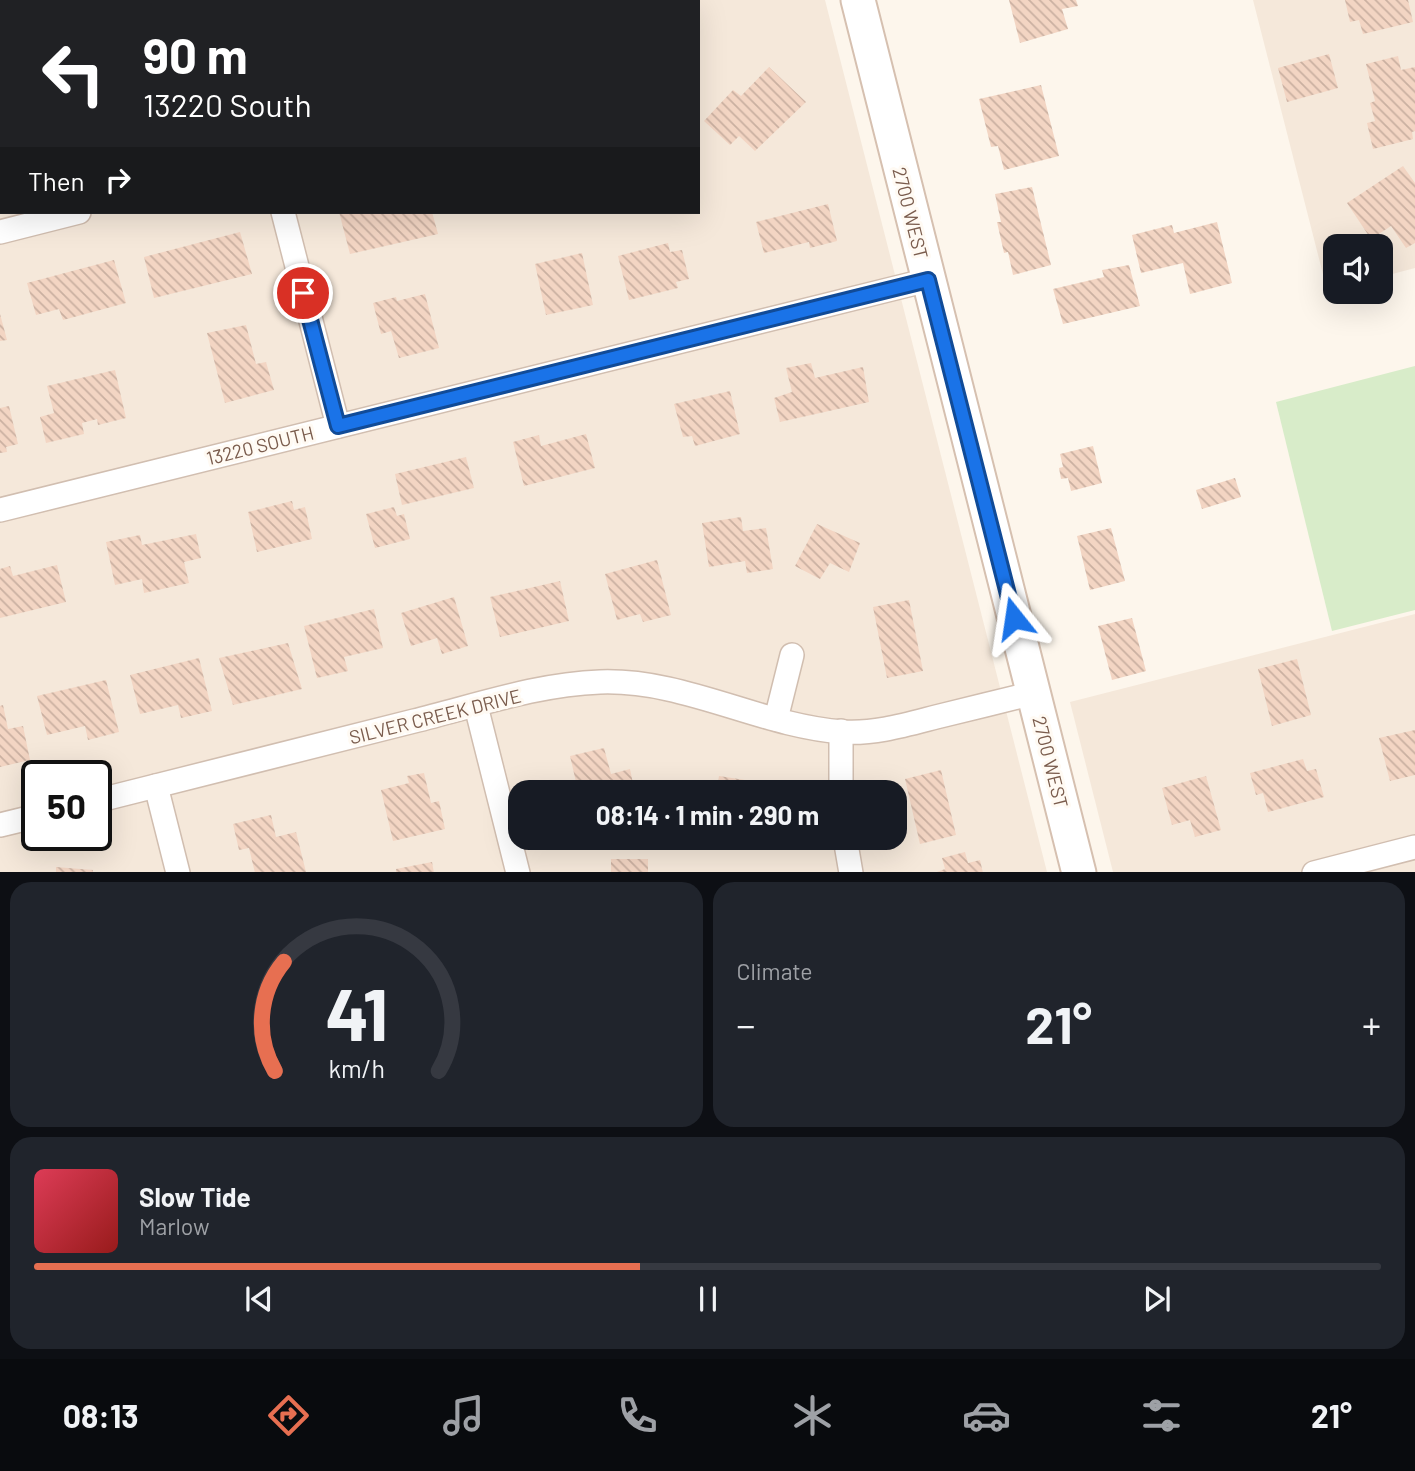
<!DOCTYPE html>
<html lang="en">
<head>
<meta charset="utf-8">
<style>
  body { margin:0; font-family:Barlow,sans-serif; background:#20242c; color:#f1f3f6; height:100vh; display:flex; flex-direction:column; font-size:26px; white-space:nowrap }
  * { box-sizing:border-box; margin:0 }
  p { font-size:23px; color:#9ea1a6 }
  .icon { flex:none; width:38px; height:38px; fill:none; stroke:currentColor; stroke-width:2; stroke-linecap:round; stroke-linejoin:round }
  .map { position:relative; height:872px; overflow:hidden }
  .details { display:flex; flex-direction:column; gap:10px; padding:10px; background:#0d0f14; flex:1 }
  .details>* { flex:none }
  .banner { position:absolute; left:0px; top:0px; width:700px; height:214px; box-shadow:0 7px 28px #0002; background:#202124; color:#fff; overflow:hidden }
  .tools { position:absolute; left:1323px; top:234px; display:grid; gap:14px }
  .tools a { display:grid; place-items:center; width:70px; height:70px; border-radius:14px; background:#171b24; box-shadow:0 7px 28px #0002; font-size:35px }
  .speed { position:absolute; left:21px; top:760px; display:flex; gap:14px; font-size:35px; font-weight:700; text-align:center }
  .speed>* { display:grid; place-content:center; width:91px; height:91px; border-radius:50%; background:#171b24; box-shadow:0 7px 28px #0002; line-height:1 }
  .speed .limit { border:4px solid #111; border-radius:10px; background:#fff; color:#111 }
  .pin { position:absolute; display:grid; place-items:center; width:60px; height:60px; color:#fff; margin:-30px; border:4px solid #fff; border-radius:50%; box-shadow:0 2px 7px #0007 }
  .me { position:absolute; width:77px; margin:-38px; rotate:345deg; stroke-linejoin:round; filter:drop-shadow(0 0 5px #0008) }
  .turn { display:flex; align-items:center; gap:24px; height:147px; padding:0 28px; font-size:32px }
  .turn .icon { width:91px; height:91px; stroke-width:2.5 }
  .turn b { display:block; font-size:49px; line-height:60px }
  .then { display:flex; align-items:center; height:66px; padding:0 28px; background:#0003; gap:14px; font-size:26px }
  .big { font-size:52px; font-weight:700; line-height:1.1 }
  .details .card { flex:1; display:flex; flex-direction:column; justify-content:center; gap:10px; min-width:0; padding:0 24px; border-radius:21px; background:#20242c }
  .details .dial { align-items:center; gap:0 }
  .dial svg { height:182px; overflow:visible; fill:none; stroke:#363941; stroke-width:7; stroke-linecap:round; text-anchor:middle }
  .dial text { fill:#f1f3f6; stroke:none }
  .song { display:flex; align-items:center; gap:21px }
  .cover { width:84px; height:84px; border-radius:10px; background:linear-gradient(135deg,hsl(350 70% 55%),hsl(0 70% 35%)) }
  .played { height:7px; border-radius:4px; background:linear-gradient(90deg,#e76f51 45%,#363941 45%) }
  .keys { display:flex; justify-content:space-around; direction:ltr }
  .heat { display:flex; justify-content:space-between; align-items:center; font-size:38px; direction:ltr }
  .details .tiles { flex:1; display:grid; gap:10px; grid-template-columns:1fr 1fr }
  .card:last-child { grid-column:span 2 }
  .trip { position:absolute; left:508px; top:780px; width:399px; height:70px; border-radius:21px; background:#171b24; box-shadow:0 7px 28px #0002; font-weight:700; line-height:70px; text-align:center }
  .dock { display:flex; height:112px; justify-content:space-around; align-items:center; background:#090b0e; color:#9ea1a6 }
  .dock .icon { width:49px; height:49px }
  .dock .current { color:#e76f51 }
  .dock b { font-size:32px; color:#f1f3f6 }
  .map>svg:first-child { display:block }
  .residential { fill:#f5e8da; fill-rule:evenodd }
  .grass { fill:#d8ecc9 }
  .building { fill:url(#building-back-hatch) }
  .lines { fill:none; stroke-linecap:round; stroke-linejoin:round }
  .minor-casing { stroke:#d1beb0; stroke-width:26 }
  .secondary-casing { stroke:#d6c0b0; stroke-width:37 }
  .minor { stroke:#fff; stroke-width:23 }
  .secondary { stroke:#fff; stroke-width:33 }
  .route-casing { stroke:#114b97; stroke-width:18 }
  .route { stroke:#1a73e8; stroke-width:12 }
  .labels { text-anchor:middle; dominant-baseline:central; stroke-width:6; stroke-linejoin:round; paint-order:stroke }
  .street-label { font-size:19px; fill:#7a5c4d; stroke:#fffaf3 }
</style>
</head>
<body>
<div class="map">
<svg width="1415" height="873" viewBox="0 0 1415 873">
  <defs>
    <pattern id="building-back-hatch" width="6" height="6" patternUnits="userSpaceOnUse" patternTransform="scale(1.75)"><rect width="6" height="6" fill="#f3d5c3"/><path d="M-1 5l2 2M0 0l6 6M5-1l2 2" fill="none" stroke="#cab0a1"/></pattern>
  </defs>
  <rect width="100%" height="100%" fill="#fdf6ec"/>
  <g class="residential">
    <path d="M 0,0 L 825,0 L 1047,872 L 0,872 ZM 2,2 L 698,2 L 698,212 L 2,212 ZM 37,775 L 96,775 L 96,835 L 37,835 ZM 520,793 L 894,793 L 894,838 L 520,838 Z"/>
    <path d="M 1253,0 L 1415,0 L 1415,268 L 1381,277 L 1381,247 L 1335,247 L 1335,288 L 1327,290 Z"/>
    <path d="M 1415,614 L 1415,872 L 1113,872 L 1070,702 Z"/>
  </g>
  <path class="grass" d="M 1415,366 L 1415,610 L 1332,631 L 1276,402 Z"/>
  <g class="building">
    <path d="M 1009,0 L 1076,0 L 1078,6 L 1062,9 L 1068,29 L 1020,43 Z"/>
    <path d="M 1345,0 L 1408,0 L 1413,22 L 1363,34 L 1359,20 L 1350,22 Z"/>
    <path d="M 1329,54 L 1338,88 L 1287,102 L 1278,68 Z"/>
    <path d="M 1398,56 L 1401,70 L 1415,67 L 1415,131 L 1412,132 L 1413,139 L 1373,149 L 1367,123 L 1375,121 L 1370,103 L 1375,101 L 1366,64 Z"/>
    <path d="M 769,67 L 806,102 L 755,151 L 739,136 L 730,145 L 704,121 L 733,90 L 741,96 Z"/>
    <path d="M 1041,85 L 1059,156 L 1004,170 L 998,146 L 991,147 L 979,99 Z"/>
    <path d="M 1403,166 L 1415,183 L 1415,243 L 1406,248 L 1391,226 L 1371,239 L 1347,203 Z"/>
    <path d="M 1032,187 L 1051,265 L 1013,275 L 1008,252 L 1004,253 L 997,222 L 1001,222 L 995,194 Z"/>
    <path d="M 828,204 L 837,241 L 810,248 L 809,242 L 764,253 L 756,222 Z"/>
    <path d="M 339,212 L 432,212 L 438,234 L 350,254 Z"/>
    <path d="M 1217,222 L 1232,283 L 1190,294 L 1183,263 L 1141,273 L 1132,235 L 1172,225 L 1174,233 Z"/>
    <path d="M 240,232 L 252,274 L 154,298 L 144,257 Z"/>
    <path d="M 668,243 L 670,252 L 682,250 L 689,279 L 676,282 L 678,288 L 629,300 L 618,256 Z"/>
    <path d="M 582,253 L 593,305 L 546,315 L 535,264 Z"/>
    <path d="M 114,260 L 126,303 L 63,320 L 59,309 L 36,315 L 27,283 Z"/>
    <path d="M 1129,265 L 1140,306 L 1063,324 L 1053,289 L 1104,277 L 1102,270 Z"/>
    <path d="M 425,294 L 439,348 L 399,358 L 391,331 L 381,334 L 373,303 L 396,297 L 397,301 Z"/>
    <path d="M 0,314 L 7,340 L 0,341 Z"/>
    <path d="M 246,325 L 256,364 L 266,362 L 274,390 L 225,403 L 207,333 Z"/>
    <path d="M 811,363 L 815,378 L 863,367 L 869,402 L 780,422 L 774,398 L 792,392 L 786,368 Z"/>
    <path d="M 115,370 L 126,418 L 98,425 L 97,419 L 82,423 L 84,434 L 46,443 L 40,417 L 54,413 L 47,386 Z"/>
    <path d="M 730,391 L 740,434 L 695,446 L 692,436 L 683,437 L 674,404 Z"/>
    <path d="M 9,406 L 18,444 L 6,447 L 7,452 L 0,453 L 0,408 Z"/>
    <path d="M 586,434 L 595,468 L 524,486 L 513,442 L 539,435 L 541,446 Z"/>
    <path d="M 1093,446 L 1102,483 L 1071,491 L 1068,478 L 1061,479 L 1059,468 L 1063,467 L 1060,454 Z"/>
    <path d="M 466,457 L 474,488 L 402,505 L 395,474 Z"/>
    <path d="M 1235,478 L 1241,497 L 1202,509 L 1196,490 Z"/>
    <path d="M 292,501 L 294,510 L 305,507 L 312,539 L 257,552 L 248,512 Z"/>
    <path d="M 394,507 L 397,516 L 404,514 L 410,539 L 375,548 L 366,514 Z"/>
    <path d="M 741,517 L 743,531 L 766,528 L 773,569 L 747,573 L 745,561 L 709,567 L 702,523 Z"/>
    <path d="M 817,524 L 860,543 L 849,572 L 830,563 L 820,579 L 795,566 Z"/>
    <path d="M 1111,528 L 1125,581 L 1090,590 L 1077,536 Z"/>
    <path d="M 196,534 L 201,558 L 184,562 L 189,583 L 144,593 L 142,579 L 115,585 L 106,542 L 140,535 L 142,545 Z"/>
    <path d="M 657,560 L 671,615 L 643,622 L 640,614 L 617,620 L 605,574 Z"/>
    <path d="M 57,565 L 66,602 L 0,618 L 0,569 L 10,566 L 13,576 Z"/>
    <path d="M 560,581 L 569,621 L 500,637 L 490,597 Z"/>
    <path d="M 454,597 L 468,646 L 442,654 L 437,638 L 411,646 L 401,613 Z"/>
    <path d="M 909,600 L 923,671 L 887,678 L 873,607 Z"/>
    <path d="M 374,609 L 383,648 L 344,657 L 348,671 L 317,678 L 304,626 Z"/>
    <path d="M 1132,618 L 1146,671 L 1112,680 L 1098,626 Z"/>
    <path d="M 288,643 L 302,689 L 233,705 L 219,658 Z"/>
    <path d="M 199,658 L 212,711 L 181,718 L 178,705 L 140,714 L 130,675 Z"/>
    <path d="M 1297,659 L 1311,715 L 1272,726 L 1258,669 Z"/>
    <path d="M 106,680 L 119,732 L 88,740 L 85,726 L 47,735 L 37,696 Z"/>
    <path d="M 3,705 L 8,729 L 23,726 L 30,760 L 0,767 L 0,706 Z"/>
    <path d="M 1415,730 L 1415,775 L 1390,781 L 1379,738 Z"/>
    <path d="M 604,748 L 611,774 L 630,769 L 635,793 L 561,793 L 559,786 L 576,782 L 570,756 Z"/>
    <path d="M 1303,759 L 1307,771 L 1316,769 L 1324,797 L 1268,812 L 1263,793 L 1256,795 L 1250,773 Z"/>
    <path d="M 941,770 L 956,835 L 920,844 L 905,779 Z"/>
    <path d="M 424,773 L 431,803 L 439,801 L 445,829 L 393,841 L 381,790 L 409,783 L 407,776 Z"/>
    <path d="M 719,776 L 745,780 L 743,793 L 716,793 Z"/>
    <path d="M 1206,776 L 1221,830 L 1195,837 L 1190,820 L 1172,825 L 1162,788 Z"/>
    <path d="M 271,815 L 276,837 L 296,832 L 306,872 L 255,873 L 249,848 L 239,850 L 233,824 Z"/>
    <path d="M 965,852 L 968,863 L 980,860 L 983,873 L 934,873 L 945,869 L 942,858 Z"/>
    <rect x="611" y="859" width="37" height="14"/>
    <path d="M 432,862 L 434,873 L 396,873 L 396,869 Z"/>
    <path d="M 56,867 L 93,870 L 93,873 L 56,873 Z"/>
  </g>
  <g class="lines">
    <defs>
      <g id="minor">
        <path d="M 283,212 L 338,426"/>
        <path d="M 0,232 L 79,212"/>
        <path d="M 0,510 L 928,280"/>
        <path d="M 476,706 L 518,873"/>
        <path d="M 776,719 L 792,655"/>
        <path d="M 156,786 L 178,873"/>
        <path d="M 841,793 L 841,731"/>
        <path d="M 96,801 C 202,775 308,748 414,721 C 475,706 538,684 600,682 C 685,679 760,726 843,732 C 875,734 905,725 936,717 C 969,709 1001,701 1034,693"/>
        <path d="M 0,825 L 37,816"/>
        <path d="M 845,838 L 851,873"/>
        <path d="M 1314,873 L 1415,847"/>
      </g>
      <path id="secondary" d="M 858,0 L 1079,873"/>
    </defs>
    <use href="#minor" class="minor-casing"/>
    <use href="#secondary" class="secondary-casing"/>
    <use href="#minor" class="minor"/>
    <use href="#secondary" class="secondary"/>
  </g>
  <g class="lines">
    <defs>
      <path id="route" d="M 303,293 L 338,426 L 928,280 L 1014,618"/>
    </defs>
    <use href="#route" class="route-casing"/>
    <use href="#route" class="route"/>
  </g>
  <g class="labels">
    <g class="street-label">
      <text transform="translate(911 213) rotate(76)">2700 WEST</text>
      <text transform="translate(260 445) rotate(-14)">13220 SOUTH</text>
      <text transform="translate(435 716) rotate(-14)">SILVER CREEK DRIVE</text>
      <text transform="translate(1051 762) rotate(76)">2700 WEST</text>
    </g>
  </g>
</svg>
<div class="tools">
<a><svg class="icon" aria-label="sound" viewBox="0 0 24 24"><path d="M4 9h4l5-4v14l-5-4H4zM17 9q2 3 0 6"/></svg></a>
</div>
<div class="speed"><div class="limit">50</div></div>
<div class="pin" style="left:303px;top:293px;background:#d93025"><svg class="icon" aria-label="arrive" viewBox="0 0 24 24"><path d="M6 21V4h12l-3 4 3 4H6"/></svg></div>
<svg class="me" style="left:1014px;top:618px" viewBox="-20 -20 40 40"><path d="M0-17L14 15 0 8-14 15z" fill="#1a73e8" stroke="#fff" stroke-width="4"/></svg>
<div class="trip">08:14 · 1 min · 290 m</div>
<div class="banner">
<div class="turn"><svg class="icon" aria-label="left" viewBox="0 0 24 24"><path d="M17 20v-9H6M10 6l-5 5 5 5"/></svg><div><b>90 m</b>13220 South</div></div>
<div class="then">Then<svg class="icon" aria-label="right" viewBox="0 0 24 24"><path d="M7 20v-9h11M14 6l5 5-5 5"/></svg></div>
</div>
</div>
<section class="details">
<div class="tiles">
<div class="card dial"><svg viewBox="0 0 100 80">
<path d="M14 69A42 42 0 1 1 86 69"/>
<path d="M14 69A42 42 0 0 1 18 21" stroke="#e76f51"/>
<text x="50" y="56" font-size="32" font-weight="700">41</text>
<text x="50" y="72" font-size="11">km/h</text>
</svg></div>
<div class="card"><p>Climate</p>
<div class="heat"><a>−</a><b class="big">21°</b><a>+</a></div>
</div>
<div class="card">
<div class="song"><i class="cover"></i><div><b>Slow Tide</b><p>Marlow</p></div></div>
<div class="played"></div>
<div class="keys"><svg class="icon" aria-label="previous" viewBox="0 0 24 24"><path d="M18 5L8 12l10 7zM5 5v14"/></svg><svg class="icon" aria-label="pause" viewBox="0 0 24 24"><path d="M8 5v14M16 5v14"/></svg><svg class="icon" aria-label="next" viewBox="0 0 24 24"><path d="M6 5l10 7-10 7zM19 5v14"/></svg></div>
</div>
</div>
</section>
<nav class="dock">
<b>08:13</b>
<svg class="icon current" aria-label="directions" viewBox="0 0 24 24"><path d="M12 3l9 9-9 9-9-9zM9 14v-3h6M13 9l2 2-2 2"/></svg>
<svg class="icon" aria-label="music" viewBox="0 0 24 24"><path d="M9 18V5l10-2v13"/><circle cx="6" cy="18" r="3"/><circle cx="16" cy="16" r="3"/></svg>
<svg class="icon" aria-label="phone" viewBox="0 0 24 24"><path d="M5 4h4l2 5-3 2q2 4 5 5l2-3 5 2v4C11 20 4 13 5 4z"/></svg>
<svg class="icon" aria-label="climate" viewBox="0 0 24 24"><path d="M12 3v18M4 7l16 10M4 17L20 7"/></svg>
<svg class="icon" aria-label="car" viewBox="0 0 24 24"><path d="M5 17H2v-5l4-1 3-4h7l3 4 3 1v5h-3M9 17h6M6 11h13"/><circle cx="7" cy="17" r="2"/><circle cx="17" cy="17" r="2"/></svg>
<svg class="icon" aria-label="filters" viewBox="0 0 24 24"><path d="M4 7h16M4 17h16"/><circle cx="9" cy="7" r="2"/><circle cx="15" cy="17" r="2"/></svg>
<b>21°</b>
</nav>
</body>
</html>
